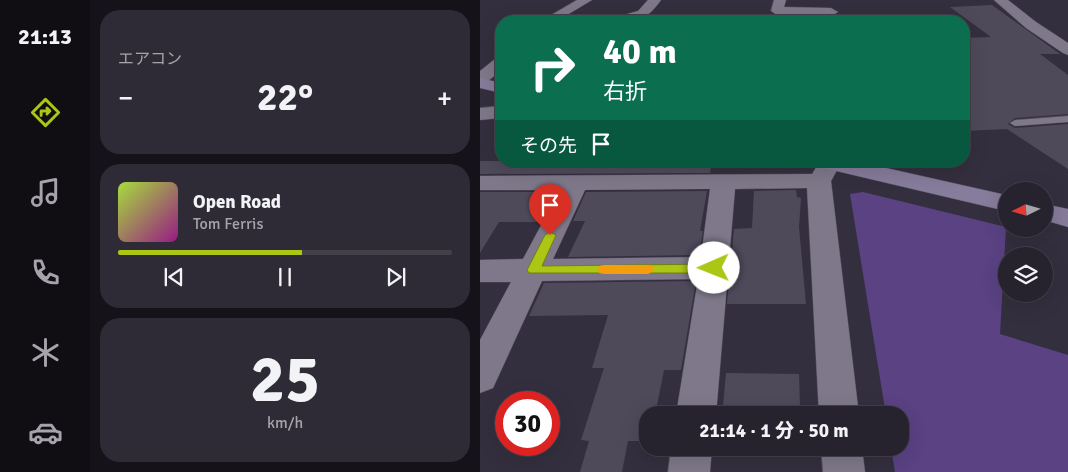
<!DOCTYPE html>
<html lang="ja">
<head>
<meta charset="utf-8">
<style>
  body { margin:0; font-family:Signika,"Noto Sans JP",sans-serif; background:#2f2b36; color:#f1f3f6; height:100vh; display:flex; flex-direction:column; font-size:19px; white-space:nowrap }
  * { box-sizing:border-box; margin:0 }
  p { font-size:16px; color:#a4a4aa }
  .icon { flex:none; width:28px; height:28px; fill:none; stroke:currentColor; stroke-width:2; stroke-linecap:round; stroke-linejoin:round }
  .map { position:relative; flex:1; overflow:hidden }
  .details { display:flex; flex-direction:column; gap:10px; padding:10px; background:#151319; width:390px }
  .details>* { flex:none }
  .guide { position:absolute; left:15px; top:15px; width:475px; height:152px; border-radius:20px; box-shadow:0 5px 20px #0002,0 0 0 1px #43404a; background:#0b6e4f; color:#fff; overflow:hidden }
  .needle { width:32px; rotate:265deg }
  .tools { position:absolute; left:518px; top:182px; display:grid; gap:10px }
  .tools a { display:grid; place-items:center; width:55px; height:55px; border-radius:50%; background:#27232e; box-shadow:0 5px 20px #0002,0 0 0 1px #43404a; font-size:25px }
  .speed { position:absolute; left:15px; top:391px; display:flex; gap:10px; font-size:25px; font-weight:700; text-align:center }
  .speed>* { display:grid; place-content:center; width:65px; height:65px; border-radius:50%; background:#27232e; box-shadow:0 5px 20px #0002,0 0 0 1px #43404a; line-height:1 }
  .speed .limit { border:8px solid #d22; background:#fff; color:#111 }
  .pin { position:absolute; display:grid; place-items:center; width:42px; height:42px; color:#fff; margin:-51px -21px; border-radius:50% 50% 50% 0; rotate:-45deg; box-shadow:0 0 5px #0007 }
  .pin .icon { rotate:45deg }
  .me { position:absolute; width:55px; margin:-28px; rotate:269deg; stroke-linejoin:round; filter:drop-shadow(0 0 4px #0008) }
  .turn { display:flex; align-items:center; gap:18px; height:105px; padding:0 25px; font-size:22px }
  .turn .icon { width:65px; height:65px; stroke-width:2.5 }
  .turn b { display:block; font-size:35px; line-height:42px }
  .then { display:flex; align-items:center; height:48px; padding:0 25px; background:#0003; gap:10px; font-size:19px }
  .big { font-size:38px; font-weight:800; line-height:1.1 }
  .details .tile { flex:1; display:flex; flex-direction:column; justify-content:center; gap:8px; min-width:0; padding:0 18px; border-radius:20px; background:#2f2b36 }
  .details .dial { align-items:center; gap:0 }
  .dial b { font-size:65px; line-height:1 }
  .song { display:flex; align-items:center; gap:15px }
  .cover { width:60px; height:60px; border-radius:8px; background:linear-gradient(135deg,hsl(80 70% 55%),hsl(310 70% 35%)) }
  .played { height:5px; border-radius:2px; background:linear-gradient(90deg,#abc615 55%,#43404a 55%) }
  .keys { display:flex; justify-content:space-around; direction:ltr }
  .heat { display:flex; justify-content:space-between; align-items:center; font-size:28px; direction:ltr }
  .trip { position:absolute; left:159px; top:406px; width:270px; height:50px; border-radius:20px; background:#27232e; box-shadow:0 5px 20px #0002,0 0 0 1px #43404a; font-weight:800; line-height:50px; text-align:center }
  main { display:flex; flex:1; min-height:0 }
  .tabs { display:flex; flex-direction:column; width:90px; justify-content:space-around; align-items:center; background:#100e12; color:#a4a4aa }
  .tabs .icon { width:35px; height:35px }
  .tabs .selected { color:#abc615 }
  .tabs b { font-size:22px; color:#f1f3f6 }
  .map>svg:first-child { display:block }
  .green { fill:#5a4283 }
  .building { fill:#4f4a5a }
  .lines { fill:none; stroke-linecap:round; stroke-linejoin:round }
  .service-casing { stroke:#524e5b; stroke-width:1 }
  .minor-casing { stroke:#524e5b; stroke-width:1 }
  .secondary-casing { stroke:#524e5b; stroke-width:1 }
  .service { fill:#7e788a; fill-rule:evenodd }
  .minor { fill:#7e788a; fill-rule:evenodd }
  .secondary { fill:#867c9b; fill-rule:evenodd }
  .route { fill:#abc615; stroke:#6f810e }
  .slow { fill:#f59e0b }
</style>
</head>
<body>
<main>
<nav class="tabs">
<b>21:13</b>
<svg class="icon selected" aria-label="directions" viewBox="0 0 24 24"><path d="M12 3l9 9-9 9-9-9zM9 14v-3h6M13 9l2 2-2 2"/></svg>
<svg class="icon" aria-label="music" viewBox="0 0 24 24"><path d="M9 18V5l10-2v13"/><circle cx="6" cy="18" r="3"/><circle cx="16" cy="16" r="3"/></svg>
<svg class="icon" aria-label="phone" viewBox="0 0 24 24"><path d="M5 4h4l2 5-3 2q2 4 5 5l2-3 5 2v4C11 20 4 13 5 4z"/></svg>
<svg class="icon" aria-label="climate" viewBox="0 0 24 24"><path d="M12 3v18M4 7l16 10M4 17L20 7"/></svg>
<svg class="icon" aria-label="car" viewBox="0 0 24 24"><path d="M5 17H2v-5l4-1 3-4h7l3 4 3 1v5h-3M9 17h6M6 11h13"/><circle cx="7" cy="17" r="2"/><circle cx="17" cy="17" r="2"/></svg>
</nav>
<section class="details">
<div class="tile"><p>エアコン</p>
<div class="heat"><a>−</a><b class="big">22°</b><a>+</a></div>
</div>
<div class="tile">
<div class="song"><i class="cover"></i><div><b>Open Road</b><p>Tom Ferris</p></div></div>
<div class="played"></div>
<div class="keys"><svg class="icon" aria-label="previous" viewBox="0 0 24 24"><path d="M18 5L8 12l10 7zM5 5v14"/></svg><svg class="icon" aria-label="pause" viewBox="0 0 24 24"><path d="M8 5v14M16 5v14"/></svg><svg class="icon" aria-label="next" viewBox="0 0 24 24"><path d="M6 5l10 7-10 7zM19 5v14"/></svg></div>
</div>
<div class="tile dial"><b>25</b><p>km/h</p></div>
</section>
<div class="map">
<svg width="588" height="472" viewBox="0 0 588 472">
  <rect width="100%" height="100%" fill="#342f3e"/>
  <path class="green" d="M 383,192 L 526,227 L 520,334 L 588,355 L 588,472 L 415,472 L 411,448 L 420,448 L 420,415 L 406,415 L 370,194 Z"/>
  <g class="building">
    <path d="M 512,5 L 580,54 L 560,54 L 588,75 L 588,114 L 535,118 L 528,124 L 535,128 L 588,124 L 588,169 L 527,129 L 484,131 L 484,38 L 511,37 L 470,7 Z"/>
    <path d="M 0,161 L 232,161 L 230,173 L 0,174 Z"/>
    <path d="M 316,190 L 317,197 L 321,198 L 319,227 L 326,304 L 247,304 L 254,229 L 272,228 L 274,191 Z"/>
    <path d="M 227,191 L 220,231 L 223,231 L 219,255 L 88,257 L 105,221 L 93,221 L 106,192 Z"/>
    <path d="M 0,192 L 77,192 L 61,222 L 19,222 L 0,253 Z"/>
    <path d="M 216,281 L 201,370 L 184,370 L 175,415 L 168,415 L 168,441 L 148,441 L 142,472 L 100,472 L 109,441 L 101,440 L 124,368 L 112,368 L 128,315 L 49,316 L 64,283 Z"/>
    <path d="M 246,373 L 319,374 L 320,407 L 243,406 Z"/>
  </g>
  <g class="lines">
    <defs>
      <path id="service" d="M 588,116 L 588,122 L 535,126 L 530,123 L 535,120 Z"/>
      <g id="minor">
        <path d="M 97,0 L 112,0 L 77,21 L 61,21 Z"/>
        <path d="M 168,0 L 181,0 C 168,18 161,21 139,21 L 144,15 L 158,11 Z"/>
        <path d="M 294,0 L 306,0 L 304,7 L 351,8 L 358,12 L 351,16 L 297,15 L 291,11 Z"/>
        <path d="M 514,0 L 528,0 L 556,22 L 588,43 L 588,55 L 583,53 L 546,28 Z"/>
        <path d="M 21,57 L 21,70 L 6,83 L 0,84 L 0,71 L 15,59 Z"/>
        <path d="M 21,106 L 21,118 L 0,120 L 0,108 Z"/>
        <path d="M 340,161 L 358,161 L 360,165 L 351,181 L 379,415 L 339,415 L 327,188 L 255,189 L 236,415 L 196,415 L 218,279 L 62,281 L 13,388 L 0,393 L 0,340 L 31,282 L 0,282 L 0,260 L 43,259 L 80,190 L 0,190 L 0,176 L 332,174 ZM 230,189 L 221,257 L 73,259 L 105,190 Z"/>
        <path d="M 191,448 L 232,448 L 230,472 L 188,472 Z"/>
        <path d="M 341,448 L 382,448 L 385,472 L 343,472 Z"/>
      </g>
      <g id="secondary">
        <path d="M 0,78 L 21,83 L 21,93 L 0,88 Z"/>
        <path d="M 332,161 L 375,161 L 526,195 L 526,211 L 335,166 Z"/>
        <path d="M 564,204 L 588,209 L 588,227 L 564,220 Z"/>
      </g>
    </defs>
    <use href="#service" class="service-casing"/>
    <use href="#minor" class="minor-casing"/>
    <use href="#secondary" class="secondary-casing"/>
    <use href="#service" class="service"/>
    <use href="#minor" class="minor"/>
    <use href="#secondary" class="secondary"/>
  </g>
  <path class="route" d="M 70,232 L 76,235 L 62,266 L 234,264 L 240,268 L 234,273 L 49,273 L 47,270 L 65,235 Z"/>
  <path class="slow" d="M 124,265 L 168,265 L 172,266 L 174,269 L 172,272 L 168,274 L 124,274 L 119,273 L 118,270 L 119,266 Z"/>
</svg>
<div class="tools">
<a><svg class="needle" viewBox="-14 -14 28 28"><path d="M0-13l5 13h-10z" fill="#e53935"/><path d="M0 13l5-13h-10z" fill="#a4a4aa"/></svg></a>
<a><svg class="icon" aria-label="layers" viewBox="0 0 24 24"><path d="M12 4l9 5-9 5-9-5zM3 14l9 5 9-5"/></svg></a>
</div>
<div class="speed"><div class="limit">30</div></div>
<div class="pin" style="left:70px;top:235px;background:#d93025"><svg class="icon" aria-label="arrive" viewBox="0 0 24 24"><path d="M6 21V4h12l-3 4 3 4H6"/></svg></div>
<svg class="me" style="left:234px;top:268px" viewBox="-20 -20 40 40"><circle r="19" fill="#fff"/><path d="M0-13L10 11 0 6-10 11z" fill="#abc615"/></svg>
<div class="trip">21:14 · 1 分 · 50 m</div>
<div class="guide">
<div class="turn"><svg class="icon" aria-label="right" viewBox="0 0 24 24"><path d="M7 20v-9h11M14 6l5 5-5 5"/></svg><div><b>40 m</b>右折</div></div>
<div class="then">その先<svg class="icon" aria-label="arrive" viewBox="0 0 24 24"><path d="M6 21V4h12l-3 4 3 4H6"/></svg></div>
</div>
</div>
</main>
</body>
</html>
